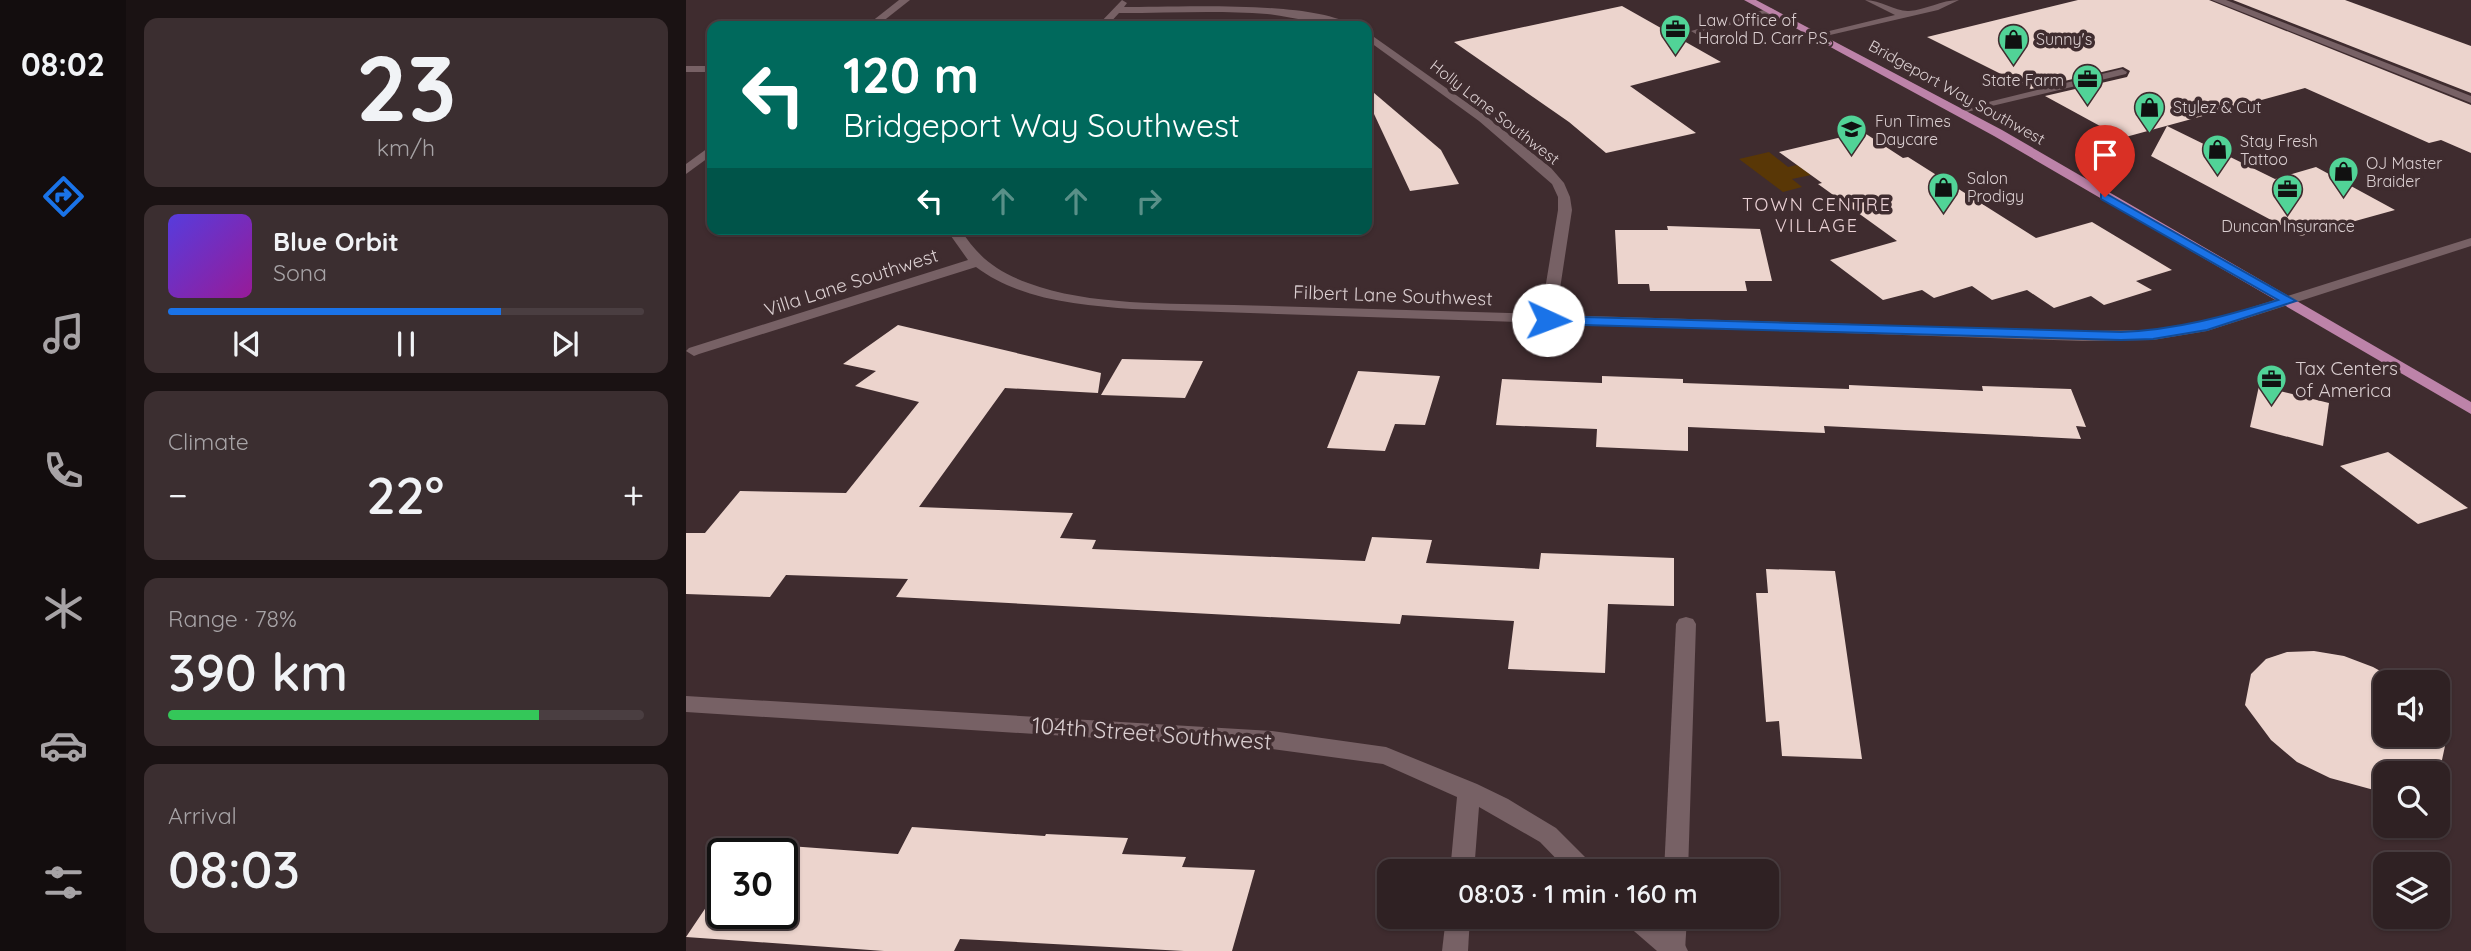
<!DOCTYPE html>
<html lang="en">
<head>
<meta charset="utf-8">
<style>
  body { margin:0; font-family:Quicksand,sans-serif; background:#3b2e30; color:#f1f3f6; height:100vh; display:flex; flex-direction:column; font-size:26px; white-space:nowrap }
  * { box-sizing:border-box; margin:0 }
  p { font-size:23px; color:#a7a3a6 }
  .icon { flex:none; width:38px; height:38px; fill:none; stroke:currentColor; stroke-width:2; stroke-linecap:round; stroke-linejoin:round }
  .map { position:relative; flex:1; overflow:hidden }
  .side { display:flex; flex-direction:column; gap:18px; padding:18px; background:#1a1213; width:560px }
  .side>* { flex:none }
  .guide { position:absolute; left:21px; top:21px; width:665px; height:214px; border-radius:14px; box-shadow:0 2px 5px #0004,0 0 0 2px #4a3e41; background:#00695c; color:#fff; overflow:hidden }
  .fabs { position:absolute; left:1687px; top:670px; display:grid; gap:14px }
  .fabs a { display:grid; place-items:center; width:77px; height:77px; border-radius:14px; background:#2f2123; box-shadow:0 2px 5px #0004,0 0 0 2px #4a3e41; font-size:35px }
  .speed { position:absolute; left:21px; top:838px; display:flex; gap:14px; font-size:35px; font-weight:700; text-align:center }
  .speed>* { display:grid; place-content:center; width:91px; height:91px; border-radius:50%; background:#2f2123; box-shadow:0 2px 5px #0004,0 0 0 2px #4a3e41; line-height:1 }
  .speed .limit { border:4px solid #111; border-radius:10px; background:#fff; color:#111 }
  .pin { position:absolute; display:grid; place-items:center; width:60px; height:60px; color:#fff; margin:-72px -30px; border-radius:50% 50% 50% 0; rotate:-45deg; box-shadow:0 0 7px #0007 }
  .pin .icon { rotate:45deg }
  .me { position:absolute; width:77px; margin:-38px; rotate:92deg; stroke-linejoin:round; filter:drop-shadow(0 0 5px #0008) }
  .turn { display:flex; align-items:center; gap:24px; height:147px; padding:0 21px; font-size:32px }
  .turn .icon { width:91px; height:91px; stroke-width:2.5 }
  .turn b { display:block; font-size:49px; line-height:60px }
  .lanes { display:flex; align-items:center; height:66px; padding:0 21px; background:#0003; justify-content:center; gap:35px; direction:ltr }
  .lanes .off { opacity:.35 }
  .big { font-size:52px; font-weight:600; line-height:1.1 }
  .side .widget { flex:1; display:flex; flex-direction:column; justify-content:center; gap:10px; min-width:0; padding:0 24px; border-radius:14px; background:#3b2e30 }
  .side .dial { align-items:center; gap:0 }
  .dial b { font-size:91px; line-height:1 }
  .song { display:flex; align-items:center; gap:21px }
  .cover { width:84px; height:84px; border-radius:10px; background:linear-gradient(135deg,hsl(250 70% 55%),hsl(300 70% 35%)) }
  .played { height:7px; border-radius:4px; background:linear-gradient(90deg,#1a73e8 70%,#4a3e41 70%) }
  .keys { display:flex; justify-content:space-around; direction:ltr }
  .heat { display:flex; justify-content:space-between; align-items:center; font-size:38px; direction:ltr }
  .charge { height:10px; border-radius:5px; background:linear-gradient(90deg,#34c759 78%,#4a3e41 0) }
  .trip { position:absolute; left:691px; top:859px; width:402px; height:70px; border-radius:14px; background:#2f2123; box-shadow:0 2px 5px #0004,0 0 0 2px #4a3e41; font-weight:600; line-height:70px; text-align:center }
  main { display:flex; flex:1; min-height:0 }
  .tabs { display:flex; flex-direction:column; width:126px; justify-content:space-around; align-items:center; background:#130d0e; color:#a7a3a6 }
  .tabs .icon { width:49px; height:49px }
  .tabs .on { color:#1a73e8 }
  .tabs b { font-size:32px; color:#f1f3f6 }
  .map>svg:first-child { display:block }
  .green { fill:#593706 }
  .building { fill:#ecd4cd }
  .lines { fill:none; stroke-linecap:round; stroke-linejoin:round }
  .lane { fill:#776165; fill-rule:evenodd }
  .street { fill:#776165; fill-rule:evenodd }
  .primary { fill:#bd83a9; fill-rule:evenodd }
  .route { fill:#1a73e8; stroke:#114b97; stroke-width:2 }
  .labels { text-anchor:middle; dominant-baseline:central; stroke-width:7; stroke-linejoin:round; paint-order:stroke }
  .far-poi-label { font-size:16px; fill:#daced0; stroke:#3f2c2f; text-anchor:start }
  .far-street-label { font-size:16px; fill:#daced0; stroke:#3f2c2f }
  .far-neighbourhood-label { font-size:18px; letter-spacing:2px; fill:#ebd2d6; stroke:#3f2c2f }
  .street-label { font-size:19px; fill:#daced0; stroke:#3f2c2f }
  .poi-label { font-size:19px; fill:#daced0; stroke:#3f2c2f; text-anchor:start }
  .near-street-label { font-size:23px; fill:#daced0; stroke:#3f2c2f }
</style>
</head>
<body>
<main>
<nav class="tabs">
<b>08:02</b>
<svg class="icon on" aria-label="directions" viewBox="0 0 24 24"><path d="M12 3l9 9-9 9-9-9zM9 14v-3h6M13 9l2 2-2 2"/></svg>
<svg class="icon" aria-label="music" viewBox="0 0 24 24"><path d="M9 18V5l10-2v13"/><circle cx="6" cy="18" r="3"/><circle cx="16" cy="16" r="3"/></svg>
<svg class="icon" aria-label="phone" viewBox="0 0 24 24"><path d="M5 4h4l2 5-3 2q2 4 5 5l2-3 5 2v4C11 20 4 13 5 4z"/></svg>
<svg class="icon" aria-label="climate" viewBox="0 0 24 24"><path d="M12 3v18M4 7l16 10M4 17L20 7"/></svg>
<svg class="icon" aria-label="car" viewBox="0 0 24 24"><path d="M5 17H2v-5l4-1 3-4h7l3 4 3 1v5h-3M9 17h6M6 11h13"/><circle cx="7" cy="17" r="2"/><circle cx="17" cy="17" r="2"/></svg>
<svg class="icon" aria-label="filters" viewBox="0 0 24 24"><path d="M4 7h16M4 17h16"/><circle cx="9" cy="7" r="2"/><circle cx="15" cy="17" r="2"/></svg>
</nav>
<section class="side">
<div class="widget dial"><b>23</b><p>km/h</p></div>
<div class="widget">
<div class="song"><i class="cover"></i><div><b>Blue Orbit</b><p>Sona</p></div></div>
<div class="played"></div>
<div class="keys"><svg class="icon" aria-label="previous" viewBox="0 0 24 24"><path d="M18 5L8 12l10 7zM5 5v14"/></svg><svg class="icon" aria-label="pause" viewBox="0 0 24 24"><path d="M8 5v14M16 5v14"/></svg><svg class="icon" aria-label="next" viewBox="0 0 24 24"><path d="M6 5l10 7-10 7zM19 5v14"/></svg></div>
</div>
<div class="widget"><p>Climate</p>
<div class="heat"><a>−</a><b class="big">22°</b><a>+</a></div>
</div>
<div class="widget"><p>Range · 78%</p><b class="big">390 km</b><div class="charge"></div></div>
<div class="widget"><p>Arrival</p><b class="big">08:03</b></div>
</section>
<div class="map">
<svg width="1785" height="951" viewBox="0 0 1785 951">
  <rect width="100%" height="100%" fill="#3f2c2f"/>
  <path class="green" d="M 1083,152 L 1102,167 L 1111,165 L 1125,175 L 1106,179 L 1116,187 L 1097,192 L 1053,159 Z"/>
  <g class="building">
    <path d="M 1392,0 L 1523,0 L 1785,105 L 1785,153 L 1755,140 L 1743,143 L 1619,88 L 1436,138 L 1359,96 L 1441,77 L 1444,71 L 1437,67 L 1345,89 L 1241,37 Z"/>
    <path d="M 1547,0 L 1659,0 L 1785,46 L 1785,93 Z"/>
    <path d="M 936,6 L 1035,62 L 944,86 L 1010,133 L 920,153 L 883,122 L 768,42 Z"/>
    <path d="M 681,87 L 755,150 L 773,184 L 724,191 L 681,99 Z"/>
    <path d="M 1481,126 L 1589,179 L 1630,167 L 1709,210 L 1615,236 L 1465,156 Z"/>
    <path d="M 1177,132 L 1217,158 L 1222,157 L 1350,238 L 1406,222 L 1486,270 L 1450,281 L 1466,290 L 1418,305 L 1405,296 L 1368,308 L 1341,290 L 1306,300 L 1286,286 L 1248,298 L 1236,290 L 1197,300 L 1144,260 L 1211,241 L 1132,184 L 1136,183 L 1093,152 Z"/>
    <path d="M 981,226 L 1074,229 L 1086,281 L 1059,281 L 1061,291 L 964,291 L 963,284 L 932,284 L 929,230 L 982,230 Z"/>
    <path d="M 212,325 L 415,373 L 412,393 L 319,388 L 233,507 L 387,513 L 374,538 L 410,540 L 406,549 L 679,561 L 686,537 L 746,540 L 740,563 L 853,569 L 855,553 L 988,558 L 988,606 L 922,604 L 919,673 L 822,669 L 828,621 L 716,615 L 714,624 L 210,597 L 222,579 L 100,575 L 84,597 L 0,594 L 0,533 L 19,533 L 54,491 L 160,493 L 233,402 L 169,386 L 190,371 L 157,364 Z"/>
    <path d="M 436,359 L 517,361 L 499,398 L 415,395 Z"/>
    <path d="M 672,371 L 754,376 L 739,425 L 709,424 L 699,451 L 641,448 Z"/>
    <path d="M 916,376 L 997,379 L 997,383 L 1163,389 L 1163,385 L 1297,391 L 1296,386 L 1385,389 L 1400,427 L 1390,426 L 1395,439 L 1138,426 L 1139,433 L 1002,427 L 1002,451 L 910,447 L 911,429 L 810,425 L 816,379 L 916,383 Z"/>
    <path d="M 1573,386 L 1643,403 L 1637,446 L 1564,427 Z"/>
    <path d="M 1702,452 L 1782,508 L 1732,524 L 1654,466 Z"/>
    <path d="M 1080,569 L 1149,571 L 1176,759 L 1096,756 L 1093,721 L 1080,722 L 1070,593 L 1082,593 Z"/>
    <path d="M 1628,651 L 1658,656 L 1687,667 L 1714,682 L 1699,682 L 1699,735 L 1752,735 L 1752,722 L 1759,746 L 1753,774 L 1699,774 L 1699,793 L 1644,778 L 1611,762 L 1585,740 L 1559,705 L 1565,674 L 1580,659 L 1601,652 Z"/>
    <path d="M 226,827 L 359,836 L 360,834 L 442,838 L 436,854 L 500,857 L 496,867 L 569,870 L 546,951 L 498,951 L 274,939 L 268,951 L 198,951 L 0,937 L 37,882 L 37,914 L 96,914 L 96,854 L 55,854 L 63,843 L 212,854 Z"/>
  </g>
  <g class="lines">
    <g class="lane">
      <path d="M 213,0 L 224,0 L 191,26 L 180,26 Z"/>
      <path d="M 1179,0 C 1195,0 1210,12 1223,11 C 1240,10 1255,0 1273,0 L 1252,10 L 1131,38 L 1131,34 L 1209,15 Z"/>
      <path d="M 1085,8 L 1090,11 L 1089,13 L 1010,34 L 1005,31 Z"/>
      <rect x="0" y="66" width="26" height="6"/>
      <path d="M 1436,69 L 1441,72 L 1440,74 L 1272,114 L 1266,111 Z"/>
      <path d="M 26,145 L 26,155 L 0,174 L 0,164 Z"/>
      <path d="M 1000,617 L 1007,619 L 1010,624 L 1002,872 L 978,872 L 990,624 L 993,619 Z"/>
      <path d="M 977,917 L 1001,917 L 999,951 L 975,951 Z"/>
    </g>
    <g class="street">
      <path d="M 436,0 L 441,3 L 438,7 C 488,7 629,0 667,26 C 639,27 609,17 581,14 C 532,10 482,13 433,13 L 421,26 L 411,26 Z"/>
      <path d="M 1526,0 L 1540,0 L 1785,96 L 1785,103 Z"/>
      <path d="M 681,32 L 801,117 L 865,168 L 878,183 L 884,197 L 886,210 L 870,315 L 1396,331 L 1467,330 L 1519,322 L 1785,238 L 1785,246 L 1521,331 L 1467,340 L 1396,341 L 446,309 C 393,305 334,300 290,267 L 13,354 L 8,356 L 0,351 L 3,348 L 282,260 L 260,229 L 274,229 C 293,258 310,271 342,283 C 403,306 484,303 548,305 C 650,308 753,311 855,314 L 872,210 L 872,197 L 866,184 L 793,121 L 681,40 Z"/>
      <path d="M 0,696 L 586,731 L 700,747 L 791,784 L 822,799 L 870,828 L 907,865 L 911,872 L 883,872 L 854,842 L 793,807 L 788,872 L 764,872 L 771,797 L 697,764 L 586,749 L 0,712 Z"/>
      <path d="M 760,917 L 784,917 L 782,951 L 756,951 Z"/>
      <path d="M 938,917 L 968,917 L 998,943 L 1002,951 L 971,951 L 941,925 Z"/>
    </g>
    <path class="primary" d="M 1058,0 L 1070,0 L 1316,130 L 1785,402 L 1785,414 L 1308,136 Z"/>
  </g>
  <path class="route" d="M 1419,193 L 1610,301 L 1521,330 L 1467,339 L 1435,340 L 862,324 L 855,320 L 862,316 L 1435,332 C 1490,330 1540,316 1592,300 L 1415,199 L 1415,194 Z"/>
  <defs>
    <symbol id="office-pin" viewBox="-11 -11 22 30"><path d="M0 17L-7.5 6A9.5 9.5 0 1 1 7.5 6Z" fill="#51d397" stroke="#3f2c2f"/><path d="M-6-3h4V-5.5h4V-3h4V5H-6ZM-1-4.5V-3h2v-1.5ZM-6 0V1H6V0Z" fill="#111"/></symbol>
    <symbol id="shop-pin" viewBox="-11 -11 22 30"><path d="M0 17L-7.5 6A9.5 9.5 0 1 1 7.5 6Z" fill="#51d397" stroke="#3f2c2f"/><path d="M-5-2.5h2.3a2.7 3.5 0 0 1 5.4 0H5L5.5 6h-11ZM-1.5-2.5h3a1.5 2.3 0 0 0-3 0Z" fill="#111"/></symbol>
    <symbol id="school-pin" viewBox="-11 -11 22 30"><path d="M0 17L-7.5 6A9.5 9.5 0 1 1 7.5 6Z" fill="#51d397" stroke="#3f2c2f"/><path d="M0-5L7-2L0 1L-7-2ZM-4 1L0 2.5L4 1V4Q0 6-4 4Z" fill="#111"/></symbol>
  </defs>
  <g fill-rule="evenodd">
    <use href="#office-pin" x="972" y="12" width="35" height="47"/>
    <use href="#shop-pin" x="1310" y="22" width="35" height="47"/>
    <use href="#office-pin" x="1384" y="62" width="35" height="47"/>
    <use href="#shop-pin" x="1446" y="90" width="35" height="47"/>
    <use href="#school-pin" x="1148" y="112" width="35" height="47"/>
    <use href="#shop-pin" x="1514" y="132" width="35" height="47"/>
    <use href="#shop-pin" x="1640" y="154" width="35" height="47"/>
    <use href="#shop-pin" x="1240" y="170" width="35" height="47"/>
    <use href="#office-pin" x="1584" y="172" width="35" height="47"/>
    <use href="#office-pin" x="1568" y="362" width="35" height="47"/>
  </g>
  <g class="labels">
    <g class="far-poi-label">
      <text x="1012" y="20">Law Office of<tspan x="1012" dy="18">Harold D. Carr P.S.</tspan></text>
      <text x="1350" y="39">Sunny's</text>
      <text x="1378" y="80" text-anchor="end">State Farm</text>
      <text x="1487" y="107">Stylez &amp; Cut</text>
      <text x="1189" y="121">Fun Times<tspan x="1189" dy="18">Daycare</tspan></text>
      <text x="1554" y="141">Stay Fresh<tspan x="1554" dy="18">Tattoo</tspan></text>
      <text x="1680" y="163">OJ Master<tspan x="1680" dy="18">Braider</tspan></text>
      <text x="1281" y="178">Salon<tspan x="1281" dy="18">Prodigy</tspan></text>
      <text x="1602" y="226" text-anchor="middle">Duncan Insurance</text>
    </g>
    <g class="far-street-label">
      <text transform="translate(1271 92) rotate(29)">Bridgeport Way Southwest</text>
      <text transform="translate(809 112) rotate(38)">Holly Lane Southwest</text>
    </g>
    <g class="far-neighbourhood-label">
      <text x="1131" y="204">TOWN CENTRE<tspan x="1131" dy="21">VILLAGE</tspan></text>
    </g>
    <g class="street-label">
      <text transform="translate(165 282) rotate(-18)">Villa Lane Southwest</text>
      <text transform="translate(707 295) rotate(2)">Filbert Lane Southwest</text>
    </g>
    <g class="poi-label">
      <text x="1609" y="368">Tax Centers<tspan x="1609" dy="22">of America</tspan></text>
    </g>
    <g class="near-street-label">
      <text transform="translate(466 733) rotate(4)">104th Street Southwest</text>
    </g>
  </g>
</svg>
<div class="fabs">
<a><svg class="icon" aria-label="sound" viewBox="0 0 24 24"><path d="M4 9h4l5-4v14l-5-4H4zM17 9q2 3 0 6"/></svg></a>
<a><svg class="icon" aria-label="search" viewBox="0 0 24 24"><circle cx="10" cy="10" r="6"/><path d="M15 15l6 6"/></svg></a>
<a><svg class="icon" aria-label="layers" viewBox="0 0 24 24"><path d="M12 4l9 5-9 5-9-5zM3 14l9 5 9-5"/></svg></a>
</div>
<div class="speed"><div class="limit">30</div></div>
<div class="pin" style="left:1419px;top:197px;background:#d93025"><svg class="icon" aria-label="arrive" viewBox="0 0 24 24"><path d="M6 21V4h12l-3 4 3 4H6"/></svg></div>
<svg class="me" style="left:862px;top:320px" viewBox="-20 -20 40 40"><circle r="19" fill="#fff"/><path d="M0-13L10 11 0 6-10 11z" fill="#1a73e8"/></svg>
<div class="trip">08:03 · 1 min · 160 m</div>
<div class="guide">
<div class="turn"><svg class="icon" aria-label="left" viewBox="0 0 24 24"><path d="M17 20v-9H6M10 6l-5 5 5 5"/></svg><div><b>120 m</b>Bridgeport Way Southwest</div></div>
<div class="lanes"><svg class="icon" aria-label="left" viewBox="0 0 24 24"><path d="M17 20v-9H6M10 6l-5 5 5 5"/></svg><svg class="icon off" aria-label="ahead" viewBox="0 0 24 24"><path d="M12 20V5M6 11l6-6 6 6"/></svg><svg class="icon off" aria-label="ahead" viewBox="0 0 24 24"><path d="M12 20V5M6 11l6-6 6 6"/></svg><svg class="icon off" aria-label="right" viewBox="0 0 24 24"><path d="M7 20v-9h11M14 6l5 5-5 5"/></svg></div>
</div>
</div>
</main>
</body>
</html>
